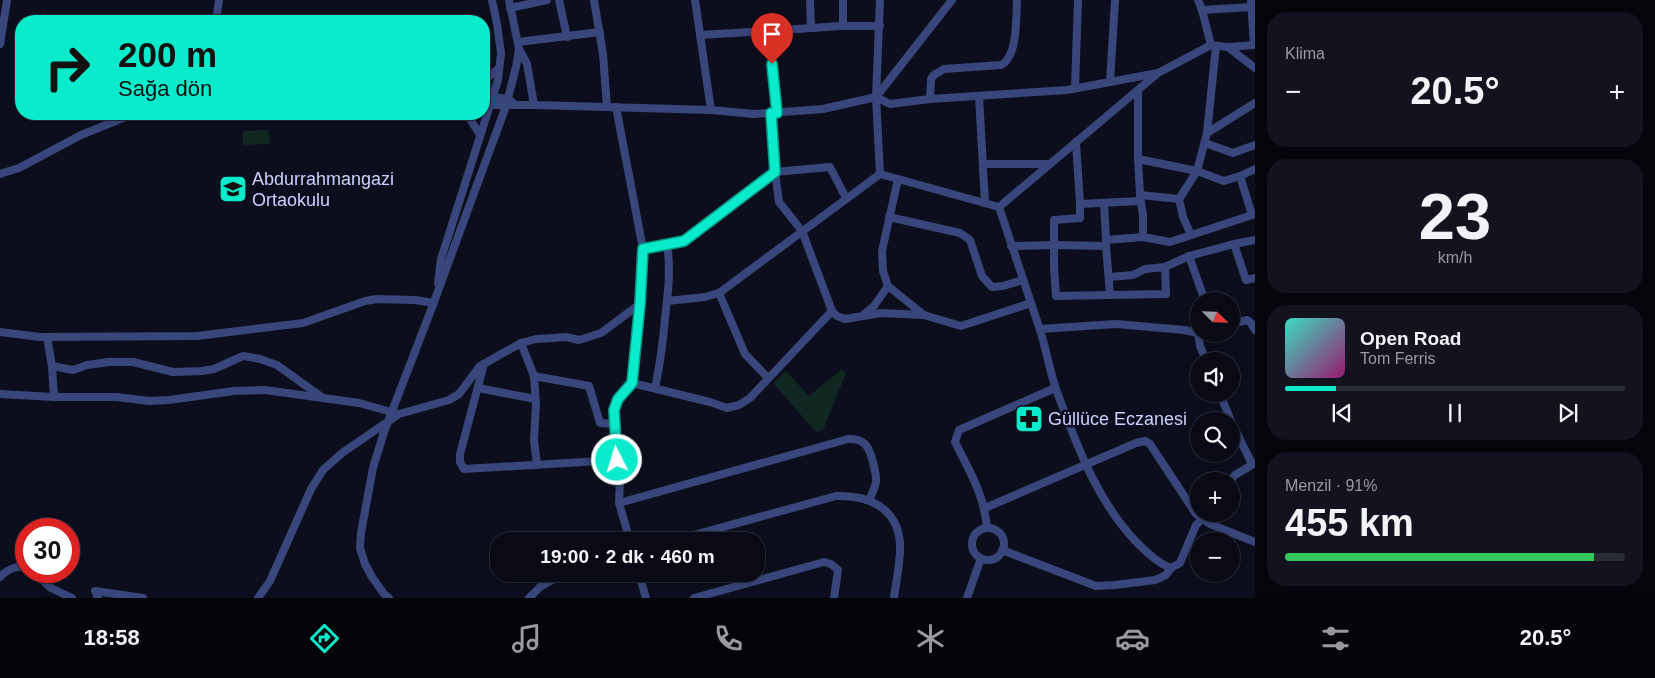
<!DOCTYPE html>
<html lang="tr">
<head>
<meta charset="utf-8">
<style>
  body { margin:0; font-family:Helvetica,sans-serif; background:#12131f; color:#f1f3f6; height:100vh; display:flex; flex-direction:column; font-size:19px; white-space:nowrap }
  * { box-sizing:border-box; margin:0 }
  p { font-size:16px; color:#999aa1 }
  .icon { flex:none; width:28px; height:28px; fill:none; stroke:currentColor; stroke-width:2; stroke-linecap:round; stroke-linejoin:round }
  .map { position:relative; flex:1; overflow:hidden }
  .panel { display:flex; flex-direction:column; gap:12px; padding:12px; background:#05060c; width:400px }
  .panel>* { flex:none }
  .hud { position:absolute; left:15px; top:15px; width:475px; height:105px; border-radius:20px; box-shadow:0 2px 8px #0003,0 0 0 1px #292b35; background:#09ebcb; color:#111; overflow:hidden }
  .needle { width:32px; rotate:113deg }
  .controls { position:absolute; left:1190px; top:292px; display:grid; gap:10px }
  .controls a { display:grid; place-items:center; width:50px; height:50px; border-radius:50%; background:#090a16; box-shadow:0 2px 8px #0003,0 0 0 1px #292b35; font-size:25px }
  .speed { position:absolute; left:15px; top:518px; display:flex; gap:10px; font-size:25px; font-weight:700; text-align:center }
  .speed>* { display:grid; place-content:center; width:65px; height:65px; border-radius:50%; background:#090a16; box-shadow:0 2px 8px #0003,0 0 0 1px #292b35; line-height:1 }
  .speed .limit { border:8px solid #d22; background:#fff; color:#111 }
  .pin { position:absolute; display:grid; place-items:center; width:42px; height:42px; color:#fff; margin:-51px -21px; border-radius:50% 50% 50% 0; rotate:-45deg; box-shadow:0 0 5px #0007 }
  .pin .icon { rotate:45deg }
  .me { position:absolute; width:55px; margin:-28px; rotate:355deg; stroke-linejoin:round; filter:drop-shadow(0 0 4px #0008) }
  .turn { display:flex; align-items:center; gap:18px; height:105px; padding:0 20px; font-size:22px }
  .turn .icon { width:65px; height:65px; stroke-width:2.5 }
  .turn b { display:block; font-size:35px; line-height:42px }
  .big { font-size:38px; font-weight:800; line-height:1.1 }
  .panel .tile { flex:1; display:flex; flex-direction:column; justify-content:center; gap:8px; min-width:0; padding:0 18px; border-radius:20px; background:#12131f }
  .panel .dial { align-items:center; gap:0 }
  .dial b { font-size:65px; line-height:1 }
  .song { display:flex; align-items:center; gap:15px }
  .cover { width:60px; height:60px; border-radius:8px; background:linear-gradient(135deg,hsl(170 70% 55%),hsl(320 70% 35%)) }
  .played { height:5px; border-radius:2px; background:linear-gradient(90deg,#09ebcb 15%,#292b35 15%) }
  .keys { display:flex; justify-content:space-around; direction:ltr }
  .heat { display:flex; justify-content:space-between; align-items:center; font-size:28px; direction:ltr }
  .charge { height:8px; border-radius:4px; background:linear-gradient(90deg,#34c759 91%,#292b35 0) }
  .trip { position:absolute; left:490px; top:532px; width:275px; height:50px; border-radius:20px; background:#090a16; box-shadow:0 2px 8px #0003,0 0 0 1px #292b35; font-weight:800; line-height:50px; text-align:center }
  .tabs { display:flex; height:80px; justify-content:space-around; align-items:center; background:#040409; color:#999aa1 }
  .tabs .icon { width:35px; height:35px }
  .tabs .active { color:#09ebcb }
  .tabs b { font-size:22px; color:#f1f3f6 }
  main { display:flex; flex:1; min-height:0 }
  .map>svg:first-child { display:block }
  .green { fill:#102721 }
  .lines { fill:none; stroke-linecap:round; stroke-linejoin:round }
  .minor { stroke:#39467b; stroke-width:8 }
  .route-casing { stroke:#069984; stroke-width:12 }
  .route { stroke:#09ebcb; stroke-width:9 }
  .labels { text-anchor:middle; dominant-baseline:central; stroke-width:5; stroke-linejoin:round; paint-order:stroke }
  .poi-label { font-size:18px; fill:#cbd1fd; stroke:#0c0e1d; text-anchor:start }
</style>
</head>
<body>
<main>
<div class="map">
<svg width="1255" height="598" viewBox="0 0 1255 598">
  <rect width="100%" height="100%" fill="#0c0e1d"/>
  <g class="green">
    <path d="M 269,130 L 270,144 L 243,145 L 243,131 Z"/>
    <path d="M 842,369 L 846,373 L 823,430 L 816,432 L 773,383 L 786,371 L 809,396 Z"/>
  </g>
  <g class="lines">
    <g class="minor">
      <path d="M 559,0 L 567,37"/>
      <path d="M 594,0 L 603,54 L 607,107"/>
      <path d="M 695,0 L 711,110"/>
      <path d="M 810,0 L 811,28"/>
      <path d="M 880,0 L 876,97 L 890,104 L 930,99 L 1067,90 L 1158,73 L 1211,45"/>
      <path d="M 1198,0 L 1202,10 L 1211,45 L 1228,47 L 1255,68"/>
      <path d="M 1251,0 L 1254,45"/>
      <path d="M 510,8 L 547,0"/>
      <path d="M 1202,10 L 1252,7"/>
      <path d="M 216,21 L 219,0"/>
      <path d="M 843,26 L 843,0"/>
      <path d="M 769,31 L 840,26 L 880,26"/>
      <path d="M 700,35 L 769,31 L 777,113"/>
      <path d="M 518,42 L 600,32"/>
      <path d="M 0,44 L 7,0"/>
      <path d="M 1228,47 L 1255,45"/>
      <path d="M 519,49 L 527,64 L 534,105 L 711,110 L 754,114 L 823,109 L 876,97 L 952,0"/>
      <path d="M 484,81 L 499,68"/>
      <path d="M 1110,82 L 1115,0"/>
      <path d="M 1075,88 L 1078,0"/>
      <path d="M 1138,90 L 1138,159 L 1197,171 L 1179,199 L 1140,195 L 1138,159"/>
      <path d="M 484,96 L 508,99 L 512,102"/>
      <path d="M 979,96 L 985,203"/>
      <path d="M 876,97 L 880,174"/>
      <path d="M 930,99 L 931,79 L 934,75 L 944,69 L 1001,65 C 1018,57 1016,17 1017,0"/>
      <path d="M 484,105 L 534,105"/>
      <path d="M 616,107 L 643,249 L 640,304 L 632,383 L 710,402 L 727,408 L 739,405 L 750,398 L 832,311 L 802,231 L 779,202 L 775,172 L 771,113"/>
      <path d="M 467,114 L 480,135"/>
      <path d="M 1207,133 L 1216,46"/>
      <path d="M 1076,142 L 1080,204 L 1140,201"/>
      <path d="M 1205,143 L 1233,153 L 1255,145"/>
      <path d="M 983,164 L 1050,164"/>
      <path d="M 0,174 L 19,168 L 81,135 L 133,114"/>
      <path d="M 1240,176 L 1255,169"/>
      <path d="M 898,179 L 882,251 L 883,271 L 888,286 L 924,315 L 961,326 L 1031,303"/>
      <path d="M 1140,197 L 1143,215 L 1143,237"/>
      <path d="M 1179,199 L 1183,217 L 1191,235"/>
      <path d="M 1104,203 L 1106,240"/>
      <path d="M 1080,204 L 1080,218 L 1054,220 L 1054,267 L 1056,296 L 1110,295"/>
      <path d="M 999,207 C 1012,247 1026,287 1039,327 C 1046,347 1049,369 1056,389 C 1077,447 1101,513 1149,554 C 1156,560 1162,565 1171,568 L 1180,563 L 1196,525 L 1207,514"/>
      <path d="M 1252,215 L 1240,176 L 1224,181 L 1197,171 L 1207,133 L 1255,103"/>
      <path d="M 889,217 L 960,233 L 970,240 L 982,276 L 992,287 L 1003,286 L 1023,280"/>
      <path d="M 1255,240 L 1234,244 L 1246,280 L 1255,278"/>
      <path d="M 1011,246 L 1054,245 L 1106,246 L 1106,240 L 1143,237 L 1170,242 L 1255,214"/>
      <path d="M 1106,246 L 1110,295 L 1166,294 L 1165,267 L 1145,269 L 1133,275 L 1109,277"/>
      <path d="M 643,249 L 684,241 L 775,172 L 830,167 L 846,198"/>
      <path d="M 1189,256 L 1205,301"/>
      <path d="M 1165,267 L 1189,256 L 1234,244"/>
      <path d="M 438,283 L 441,259 L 498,80 L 501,53 L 497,24 L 492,0"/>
      <path d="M 719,293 L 745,354 L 768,378"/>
      <path d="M 667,301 L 705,297 L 719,293 L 880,174 L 999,207 L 1158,73"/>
      <path d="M 832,311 L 837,316 L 845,319 L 881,313 L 924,315"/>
      <path d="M 862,316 L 874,306 L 888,286"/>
      <path d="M 1231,324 L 1247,320 L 1251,323 L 1255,330"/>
      <path d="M 1040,329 L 1116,324 L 1184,330 L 1199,333"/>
      <path d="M 0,332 L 40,337 L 197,336 L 303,323 L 365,301 L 377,299 L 415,300 L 434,303"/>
      <path d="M 1198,333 L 1200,346 L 1206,361"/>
      <path d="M 47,337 L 52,366 L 54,397"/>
      <path d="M 521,343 L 534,376 L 536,404 L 534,440 L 537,465"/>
      <path d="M 484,364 L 460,454 L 460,462 L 464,469 L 617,460"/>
      <path d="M 52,366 L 73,370 L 87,365 L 109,362 L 133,362 L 173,372 L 202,371 L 214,369 L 243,356 L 260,359 L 277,365 L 323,398"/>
      <path d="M 534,376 L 589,386 L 600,423 L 615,424"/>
      <path d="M 478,388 L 535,399"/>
      <path d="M 655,388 C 660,365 663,342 665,318 C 668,293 671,270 667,244"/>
      <path d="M 0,394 L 54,397 L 117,397 L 149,401 L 169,400 L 234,391 L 265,390 L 359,403 L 395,413"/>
      <path d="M 1220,394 L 1231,421"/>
      <path d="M 1231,421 L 1252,464"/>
      <path d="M 1230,481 L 1235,475 L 1255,463"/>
      <path d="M 619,503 L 848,439 C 865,438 869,447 873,462 C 874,468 877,475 876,482 C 875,488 872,494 869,500"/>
      <path d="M 985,508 L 1136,443 L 1145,441 L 1150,444 L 1196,514 L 1210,524 L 1255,542"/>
      <path d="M 987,528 C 984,494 970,472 955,442 L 959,430 L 1055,388"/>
      <circle cx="988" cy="544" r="16"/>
      <path d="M 630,541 L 619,503 L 620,478 L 616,449 L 614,410 L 618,399 L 632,383"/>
      <path d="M 672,541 L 836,496 C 868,495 897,507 900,543 C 901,560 896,581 894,598"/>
      <path d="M 1002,550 L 1096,586 L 1115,585 L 1155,580 L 1166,575 L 1171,568"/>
      <path d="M 33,571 L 51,588 L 72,598"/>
      <path d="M 639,574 L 646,598"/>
      <path d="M 0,577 C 8,569 15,566 26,567"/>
      <path d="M 98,598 L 95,591 L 143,598"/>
      <path d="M 258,598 L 270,581 L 311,489 L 323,470 L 342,453 L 399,414 L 449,400 L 459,394 L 480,366 L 521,343 L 536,339 L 553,338 L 566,337 L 579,340 L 601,333 L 640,304"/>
      <path d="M 389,598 L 384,594 L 372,577 L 365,564 L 360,548 L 361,533 L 373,468 L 384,432 L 431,310 L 506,106 L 516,67 L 519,49 L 509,0"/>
      <path d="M 529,598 L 540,587 L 562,574"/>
      <path d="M 694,598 L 824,562 L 831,564 L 838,570 L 834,598"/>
      <path d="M 967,598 L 981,558"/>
    </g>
  </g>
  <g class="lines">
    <defs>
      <path id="route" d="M 617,460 L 614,410 L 618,399 L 632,383 L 640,304 L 643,249 L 684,241 L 775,172 L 771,113 L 777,113 L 772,64"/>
    </defs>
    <use href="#route" class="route-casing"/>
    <use href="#route" class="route"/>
  </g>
  <defs>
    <symbol id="school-square" viewBox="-11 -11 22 22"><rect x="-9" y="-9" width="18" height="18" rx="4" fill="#09ebcb" stroke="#0c0e1d"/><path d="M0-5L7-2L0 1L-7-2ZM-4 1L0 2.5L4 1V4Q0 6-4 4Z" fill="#111"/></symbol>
    <symbol id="pharmacy-square" viewBox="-11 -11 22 22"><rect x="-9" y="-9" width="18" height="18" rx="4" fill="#09ebcb" stroke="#0c0e1d"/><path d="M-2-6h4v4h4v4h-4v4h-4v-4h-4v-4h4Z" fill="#111"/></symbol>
  </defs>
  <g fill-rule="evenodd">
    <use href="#school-square" x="217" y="173" width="32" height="32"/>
    <use href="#pharmacy-square" x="1013" y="403" width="32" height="32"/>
  </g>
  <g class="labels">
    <g class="poi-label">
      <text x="252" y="179">Abdurrahmangazi<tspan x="252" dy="21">Ortaokulu</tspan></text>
      <text x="1048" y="419">Güllüce Eczanesi</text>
    </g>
  </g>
</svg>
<div class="controls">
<a><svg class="needle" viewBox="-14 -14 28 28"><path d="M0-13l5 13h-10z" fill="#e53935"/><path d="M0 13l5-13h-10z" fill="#999aa1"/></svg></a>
<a><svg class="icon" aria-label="sound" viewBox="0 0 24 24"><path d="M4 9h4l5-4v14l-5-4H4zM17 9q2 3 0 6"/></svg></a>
<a><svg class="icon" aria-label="search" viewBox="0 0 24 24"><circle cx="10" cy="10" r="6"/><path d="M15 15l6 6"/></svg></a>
<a>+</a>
<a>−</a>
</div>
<div class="speed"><div class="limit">30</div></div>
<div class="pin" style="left:772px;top:64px;background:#d93025"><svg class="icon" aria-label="arrive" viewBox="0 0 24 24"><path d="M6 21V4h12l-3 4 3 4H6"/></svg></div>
<svg class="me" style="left:617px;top:460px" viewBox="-20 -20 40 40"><circle r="17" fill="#09ebcb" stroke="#fff" stroke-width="3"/><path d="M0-11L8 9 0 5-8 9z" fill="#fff"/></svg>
<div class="trip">19:00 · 2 dk · 460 m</div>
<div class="hud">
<div class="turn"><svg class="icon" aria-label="right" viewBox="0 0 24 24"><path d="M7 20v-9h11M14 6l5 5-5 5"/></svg><div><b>200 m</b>Sağa dön</div></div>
</div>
</div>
<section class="panel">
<div class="tile"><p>Klima</p>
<div class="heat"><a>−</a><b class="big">20.5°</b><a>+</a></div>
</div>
<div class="tile dial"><b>23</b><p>km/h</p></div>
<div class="tile">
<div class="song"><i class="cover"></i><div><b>Open Road</b><p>Tom Ferris</p></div></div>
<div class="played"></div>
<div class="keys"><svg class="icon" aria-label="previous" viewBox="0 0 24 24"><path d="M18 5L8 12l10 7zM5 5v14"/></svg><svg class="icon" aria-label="pause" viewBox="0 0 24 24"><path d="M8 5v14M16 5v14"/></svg><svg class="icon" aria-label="next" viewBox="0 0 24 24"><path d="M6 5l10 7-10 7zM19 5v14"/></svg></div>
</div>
<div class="tile"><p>Menzil · 91%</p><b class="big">455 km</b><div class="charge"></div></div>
</section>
</main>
<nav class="tabs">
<b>18:58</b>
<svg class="icon active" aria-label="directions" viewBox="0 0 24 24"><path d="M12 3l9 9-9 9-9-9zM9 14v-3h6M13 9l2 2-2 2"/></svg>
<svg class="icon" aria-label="music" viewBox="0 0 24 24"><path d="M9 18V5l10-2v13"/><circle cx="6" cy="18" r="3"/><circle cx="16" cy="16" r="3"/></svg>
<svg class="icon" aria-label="phone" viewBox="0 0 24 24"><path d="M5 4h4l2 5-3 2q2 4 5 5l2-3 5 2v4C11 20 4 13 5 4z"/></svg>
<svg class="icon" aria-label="climate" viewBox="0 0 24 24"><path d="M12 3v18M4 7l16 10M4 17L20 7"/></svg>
<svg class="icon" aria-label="car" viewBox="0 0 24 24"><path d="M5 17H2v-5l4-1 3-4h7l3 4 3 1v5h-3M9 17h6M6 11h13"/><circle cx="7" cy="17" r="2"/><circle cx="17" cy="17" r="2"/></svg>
<svg class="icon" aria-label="filters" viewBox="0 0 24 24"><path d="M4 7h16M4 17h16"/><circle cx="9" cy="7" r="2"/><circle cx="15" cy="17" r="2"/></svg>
<b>20.5°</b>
</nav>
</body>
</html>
